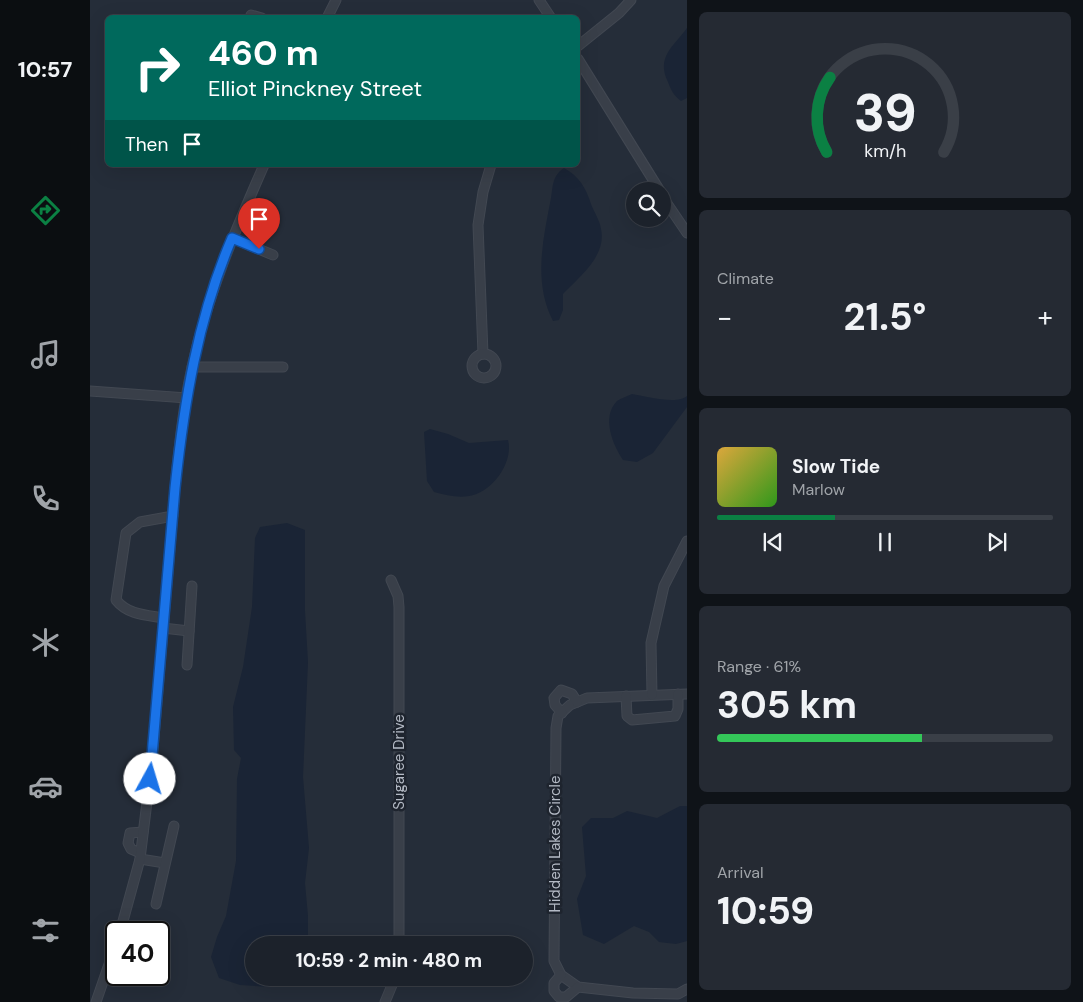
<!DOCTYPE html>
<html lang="en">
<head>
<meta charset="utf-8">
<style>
  body { margin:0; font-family:"DM Sans",sans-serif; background:#252a33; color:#f1f3f6; height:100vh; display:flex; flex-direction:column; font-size:19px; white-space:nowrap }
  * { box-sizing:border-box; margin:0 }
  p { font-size:16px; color:#a0a4a9 }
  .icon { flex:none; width:28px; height:28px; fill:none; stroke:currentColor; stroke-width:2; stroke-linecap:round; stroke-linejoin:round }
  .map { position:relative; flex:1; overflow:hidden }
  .drawer { display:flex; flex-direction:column; gap:12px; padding:12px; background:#0f1318; width:396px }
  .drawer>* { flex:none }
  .banner { position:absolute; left:15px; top:15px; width:475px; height:152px; border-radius:8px; box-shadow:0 5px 20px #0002,0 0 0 1px #3a3f47; background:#00695c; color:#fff; overflow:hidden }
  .buttons { position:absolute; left:536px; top:182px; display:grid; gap:10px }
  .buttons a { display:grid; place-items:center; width:45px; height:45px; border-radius:50%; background:#1c222b; box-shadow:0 5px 20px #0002,0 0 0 1px #3a3f47; font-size:25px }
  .speed { position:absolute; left:15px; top:921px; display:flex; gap:10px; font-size:25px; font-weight:700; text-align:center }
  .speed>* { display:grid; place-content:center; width:65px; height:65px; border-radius:50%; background:#1c222b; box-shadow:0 5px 20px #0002,0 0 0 1px #3a3f47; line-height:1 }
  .speed .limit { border:2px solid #111; border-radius:8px; background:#fff; color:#111 }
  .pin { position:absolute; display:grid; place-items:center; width:42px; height:42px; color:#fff; margin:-51px -21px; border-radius:50% 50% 50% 0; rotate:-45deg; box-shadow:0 0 5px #0007 }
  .pin .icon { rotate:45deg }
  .me { position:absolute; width:55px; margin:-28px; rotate:6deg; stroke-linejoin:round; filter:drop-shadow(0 0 4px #0008) }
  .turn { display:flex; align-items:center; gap:18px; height:105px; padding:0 20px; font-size:22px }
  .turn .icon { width:65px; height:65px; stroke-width:2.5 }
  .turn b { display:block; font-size:35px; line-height:42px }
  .then { display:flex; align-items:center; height:48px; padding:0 20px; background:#0003; gap:10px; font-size:19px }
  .big { font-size:38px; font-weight:700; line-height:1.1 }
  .drawer .tile { flex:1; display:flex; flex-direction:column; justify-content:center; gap:8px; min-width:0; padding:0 18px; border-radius:8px; background:#252a33 }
  .drawer .dial { align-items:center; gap:0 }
  .dial svg { height:130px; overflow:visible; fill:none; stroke:#3a3f47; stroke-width:7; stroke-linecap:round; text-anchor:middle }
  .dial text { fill:#f1f3f6; stroke:none }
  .song { display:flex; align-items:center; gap:15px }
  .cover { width:60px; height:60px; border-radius:8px; background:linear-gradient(135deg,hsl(40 70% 55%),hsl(110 70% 35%)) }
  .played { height:5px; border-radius:2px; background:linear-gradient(90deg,#0b8043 35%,#3a3f47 35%) }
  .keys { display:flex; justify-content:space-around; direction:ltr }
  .heat { display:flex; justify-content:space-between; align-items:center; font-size:28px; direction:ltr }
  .charge { height:8px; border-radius:4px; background:linear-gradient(90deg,#34c759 61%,#3a3f47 0) }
  .trip { position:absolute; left:155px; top:936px; width:288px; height:50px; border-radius:25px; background:#1c222b; box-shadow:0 5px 20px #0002,0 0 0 1px #3a3f47; font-weight:700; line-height:50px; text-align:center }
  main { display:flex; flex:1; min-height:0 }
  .menu { display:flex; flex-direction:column; width:90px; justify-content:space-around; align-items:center; background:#0b0e11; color:#a0a4a9 }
  .menu .icon { width:35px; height:35px }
  .menu .active { color:#0b8043 }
  .menu b { font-size:22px; color:#f1f3f6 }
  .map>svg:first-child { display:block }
  .water { fill:#1a2435 }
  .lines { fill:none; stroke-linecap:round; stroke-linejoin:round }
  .minor-casing { stroke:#424852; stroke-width:11 }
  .minor { stroke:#393f49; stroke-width:9 }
  .route-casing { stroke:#114b97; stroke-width:12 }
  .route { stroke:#1a73e8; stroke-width:9 }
  .labels { text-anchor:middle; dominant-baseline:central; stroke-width:5; stroke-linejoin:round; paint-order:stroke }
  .street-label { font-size:15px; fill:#b4bac5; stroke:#1e242e }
</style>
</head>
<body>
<main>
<nav class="menu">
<b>10:57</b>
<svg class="icon active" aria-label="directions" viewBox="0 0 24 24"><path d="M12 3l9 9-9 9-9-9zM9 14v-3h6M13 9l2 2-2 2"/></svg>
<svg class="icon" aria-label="music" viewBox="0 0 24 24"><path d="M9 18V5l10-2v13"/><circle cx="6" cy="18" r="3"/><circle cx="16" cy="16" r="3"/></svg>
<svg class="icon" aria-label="phone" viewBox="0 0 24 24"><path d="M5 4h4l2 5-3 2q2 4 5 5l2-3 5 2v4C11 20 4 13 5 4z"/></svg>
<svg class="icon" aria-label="climate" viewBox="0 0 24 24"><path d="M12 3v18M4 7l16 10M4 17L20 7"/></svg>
<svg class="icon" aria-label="car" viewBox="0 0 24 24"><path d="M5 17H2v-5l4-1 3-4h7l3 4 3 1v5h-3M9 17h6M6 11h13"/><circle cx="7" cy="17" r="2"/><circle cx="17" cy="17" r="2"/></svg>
<svg class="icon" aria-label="filters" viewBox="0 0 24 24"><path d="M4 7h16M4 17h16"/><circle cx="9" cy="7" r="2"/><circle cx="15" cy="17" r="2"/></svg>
</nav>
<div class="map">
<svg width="597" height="1002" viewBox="0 0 597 1002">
  <rect width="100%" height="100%" fill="#252d39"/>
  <g class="water">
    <path d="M 597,28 L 597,98 L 591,101 C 584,96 581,90 578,82 C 566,57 583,47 597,28 Z"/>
    <path d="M 474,168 C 489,176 496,188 501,204 C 504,212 510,221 511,229 C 517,256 489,277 473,294 L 473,310 L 469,320 L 463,321 C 443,282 453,239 461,198 C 463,186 462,176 474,168 Z"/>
    <path d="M 542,394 C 555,396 587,405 597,396 L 597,407 L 563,453 L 547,462 L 533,460 C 523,445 511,417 527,401 C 531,398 538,396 542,394 Z"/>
    <path d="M 340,429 L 358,434 L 379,443 L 418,440 C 424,462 402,493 379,496 C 367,498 356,495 344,492 L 337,481 L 334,432 Z"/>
    <path d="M 197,523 L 215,530 L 215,611 L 218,662 L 213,777 L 219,848 L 215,883 L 218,916 L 218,945 L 164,945 L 164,978 L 207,978 L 180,987 L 150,985 L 129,978 L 121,957 L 127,937 L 136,916 L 146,861 L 147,779 L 151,758 L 144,750 L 143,707 L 153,667 L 162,607 L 165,538 L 170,527 Z"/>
    <path d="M 590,806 L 597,806 L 597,941 L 586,944 L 569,942 L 559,932 L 544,926 L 514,944 L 493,935 L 487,899 L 496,876 L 492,827 L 501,818 L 523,818 L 537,811 L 567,818 Z"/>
  </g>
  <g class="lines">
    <defs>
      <g id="minor">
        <path d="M 449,0 L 461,18"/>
        <path d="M 161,15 L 172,18"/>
        <path d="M 237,18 L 246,0"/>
        <path d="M 488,46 L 529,13 L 541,0"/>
        <path d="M 488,59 L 570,191"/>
        <path d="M 572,196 L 597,233"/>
        <path d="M 142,238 L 183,255"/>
        <path d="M 393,354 L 388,225 L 393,192 L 401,165"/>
        <circle cx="394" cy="366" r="12"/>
        <path d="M 102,367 L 193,367"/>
        <path d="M 0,391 L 97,398"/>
        <path d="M 301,580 L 308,596 L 309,607 L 309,945"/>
        <path d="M 74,618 C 56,615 38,615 26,600 L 36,533 L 50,522 L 83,516"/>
        <path d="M 73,628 L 99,631"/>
        <path d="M 97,665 L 102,586"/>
        <path d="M 597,694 L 497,698 L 480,705 L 468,716 L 466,728 L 464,961 L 471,975 L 488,987 L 543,993 L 588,994 L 597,989"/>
        <path d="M 562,695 L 561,643 L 574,586 L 597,541"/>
        <path d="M 536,696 L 537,716 L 542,720 L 585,716 L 588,709 L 588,694"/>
        <path d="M 472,713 L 465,705 L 464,698 L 471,690 L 482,694 L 487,702"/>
        <path d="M 50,853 L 41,849 L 38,843 L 40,833 L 53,832"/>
        <path d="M 50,859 L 75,863"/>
        <path d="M 66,904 L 84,826"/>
        <path d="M 30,932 L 50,859 L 62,761 L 85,488 C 89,448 93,407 102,367 C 117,296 145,231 174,165"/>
        <path d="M 471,975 L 464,983 L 464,991 L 469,997 L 476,997 L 488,987"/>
        <path d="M 6,1002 L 26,944"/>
        <path d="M 295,1002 L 305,978"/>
      </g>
    </defs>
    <use href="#minor" class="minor-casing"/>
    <use href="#minor" class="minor"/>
  </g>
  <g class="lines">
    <defs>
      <path id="route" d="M 60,779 L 85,488 C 94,403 108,317 142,238 L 169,249"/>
    </defs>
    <use href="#route" class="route-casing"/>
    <use href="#route" class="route"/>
  </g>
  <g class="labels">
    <g class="street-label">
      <text transform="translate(309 762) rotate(-90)">Sugaree Drive</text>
      <text transform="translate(465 844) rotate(-90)">Hidden Lakes Circle</text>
    </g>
  </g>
</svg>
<div class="buttons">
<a><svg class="icon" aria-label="search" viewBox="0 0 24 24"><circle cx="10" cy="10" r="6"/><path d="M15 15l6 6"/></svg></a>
</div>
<div class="speed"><div class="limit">40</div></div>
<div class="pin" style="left:169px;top:249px;background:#d93025"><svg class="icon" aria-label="arrive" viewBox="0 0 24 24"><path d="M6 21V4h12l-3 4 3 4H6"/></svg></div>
<svg class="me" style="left:60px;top:779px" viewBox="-20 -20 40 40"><circle r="19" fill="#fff"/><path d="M0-13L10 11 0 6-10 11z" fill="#1a73e8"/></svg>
<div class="trip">10:59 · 2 min · 480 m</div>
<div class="banner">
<div class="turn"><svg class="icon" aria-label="right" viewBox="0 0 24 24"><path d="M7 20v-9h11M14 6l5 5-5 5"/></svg><div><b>460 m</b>Elliot Pinckney Street</div></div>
<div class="then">Then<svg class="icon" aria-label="arrive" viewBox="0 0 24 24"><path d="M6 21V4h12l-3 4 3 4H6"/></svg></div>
</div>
</div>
<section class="drawer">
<div class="tile dial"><svg viewBox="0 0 100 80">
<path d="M14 69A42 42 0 1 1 86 69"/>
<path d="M14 69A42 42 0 0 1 16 23" stroke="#0b8043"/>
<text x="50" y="56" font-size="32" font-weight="700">39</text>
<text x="50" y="72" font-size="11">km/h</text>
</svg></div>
<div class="tile"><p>Climate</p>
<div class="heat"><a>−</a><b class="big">21.5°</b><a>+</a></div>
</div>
<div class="tile">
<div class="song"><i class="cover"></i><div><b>Slow Tide</b><p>Marlow</p></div></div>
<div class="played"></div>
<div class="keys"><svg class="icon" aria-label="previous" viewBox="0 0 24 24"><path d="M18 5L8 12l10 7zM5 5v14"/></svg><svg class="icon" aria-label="pause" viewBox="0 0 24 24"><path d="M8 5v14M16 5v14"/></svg><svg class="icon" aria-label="next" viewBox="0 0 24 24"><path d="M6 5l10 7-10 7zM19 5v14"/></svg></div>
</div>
<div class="tile"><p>Range · 61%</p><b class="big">305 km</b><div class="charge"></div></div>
<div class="tile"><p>Arrival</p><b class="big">10:59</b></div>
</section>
</main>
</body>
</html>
